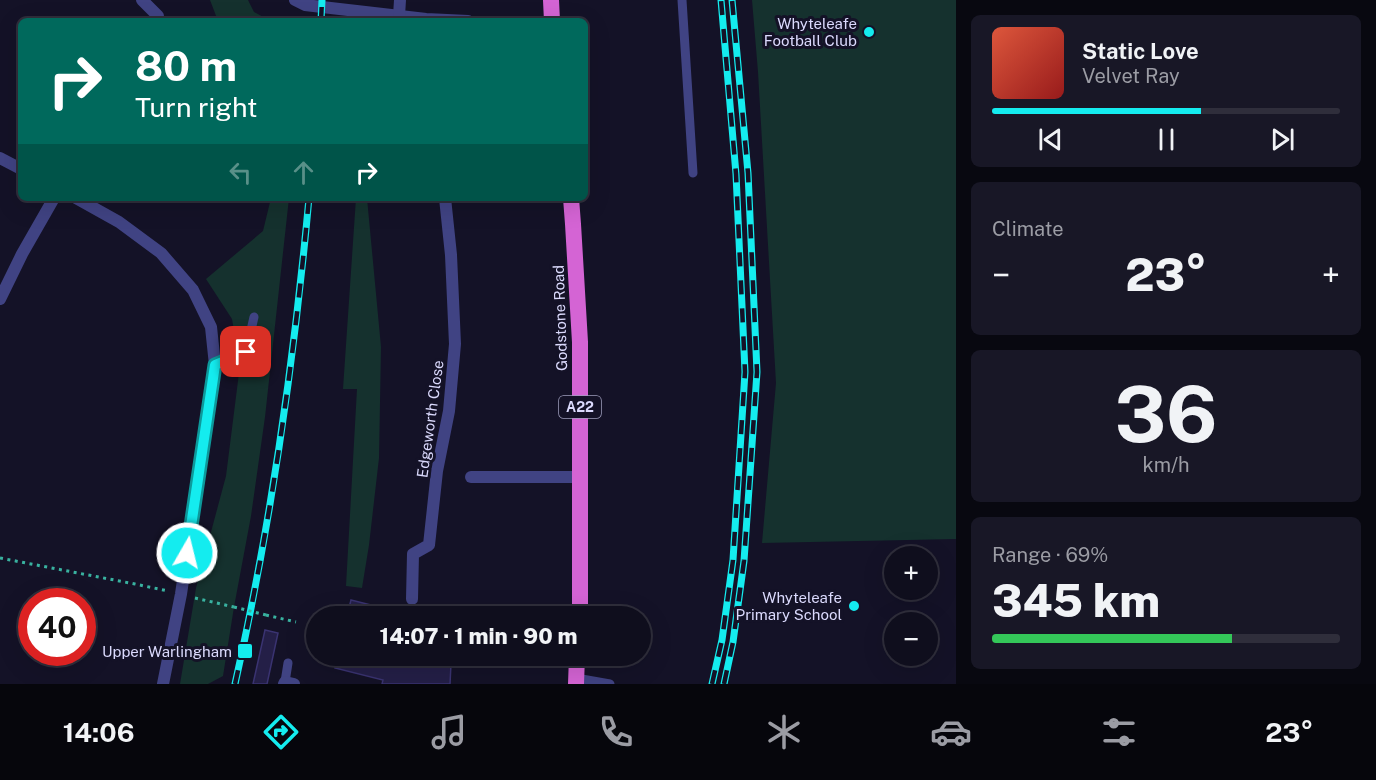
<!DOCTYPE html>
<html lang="en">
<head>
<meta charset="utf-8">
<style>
  body { margin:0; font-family:"Public Sans",sans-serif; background:#181726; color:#f1f3f6; height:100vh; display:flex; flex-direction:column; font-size:22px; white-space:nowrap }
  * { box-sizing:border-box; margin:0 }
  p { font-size:20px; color:#9b9ca4 }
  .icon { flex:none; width:33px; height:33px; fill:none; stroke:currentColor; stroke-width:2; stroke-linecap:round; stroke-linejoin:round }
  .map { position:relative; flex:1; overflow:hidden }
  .sheet { display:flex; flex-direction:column; gap:15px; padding:15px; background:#080810; width:420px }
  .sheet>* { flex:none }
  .hud { position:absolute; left:18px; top:18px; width:570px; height:183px; border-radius:9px; box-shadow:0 6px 24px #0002,0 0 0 2px #2f2e3b; background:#00695c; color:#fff; overflow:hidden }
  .fabs { position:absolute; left:884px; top:546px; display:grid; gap:12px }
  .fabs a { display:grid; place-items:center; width:54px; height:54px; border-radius:50%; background:#0f0e1d; box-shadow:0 6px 24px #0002,0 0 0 2px #2f2e3b; font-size:30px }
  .speed { position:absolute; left:18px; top:588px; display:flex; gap:12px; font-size:30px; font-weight:700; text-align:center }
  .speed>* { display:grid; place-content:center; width:78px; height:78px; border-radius:50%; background:#0f0e1d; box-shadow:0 6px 24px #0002,0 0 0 2px #2f2e3b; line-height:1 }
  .speed .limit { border:9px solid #d22; background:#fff; color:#111 }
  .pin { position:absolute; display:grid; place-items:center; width:51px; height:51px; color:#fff; margin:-26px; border-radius:12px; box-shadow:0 3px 9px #0006 }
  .me { position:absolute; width:66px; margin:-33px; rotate:8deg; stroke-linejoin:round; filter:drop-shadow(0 0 4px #0008) }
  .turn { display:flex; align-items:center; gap:21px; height:126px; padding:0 18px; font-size:27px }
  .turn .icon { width:78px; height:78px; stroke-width:2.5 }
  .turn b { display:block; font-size:42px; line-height:51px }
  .lanes { display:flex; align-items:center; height:57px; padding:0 18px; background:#0003; justify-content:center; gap:30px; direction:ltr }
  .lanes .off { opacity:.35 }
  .big { font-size:45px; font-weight:800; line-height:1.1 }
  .sheet .card { flex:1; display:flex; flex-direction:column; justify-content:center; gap:9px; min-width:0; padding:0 21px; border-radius:9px; background:#181726 }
  .sheet .dial { align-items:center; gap:0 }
  .dial b { font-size:78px; line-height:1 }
  .song { display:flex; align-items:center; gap:18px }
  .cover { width:72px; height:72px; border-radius:9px; background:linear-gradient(135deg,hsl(10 70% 55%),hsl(0 70% 35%)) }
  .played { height:6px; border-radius:3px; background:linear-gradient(90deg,#14ecef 60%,#2f2e3b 60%) }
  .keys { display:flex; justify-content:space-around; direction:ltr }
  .heat { display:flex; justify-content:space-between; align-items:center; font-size:33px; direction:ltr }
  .charge { height:9px; border-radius:4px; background:linear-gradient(90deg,#34c759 69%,#2f2e3b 0) }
  .trip { position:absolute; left:306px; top:606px; width:345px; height:60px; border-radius:30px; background:#0f0e1d; box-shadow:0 6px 24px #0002,0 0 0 2px #2f2e3b; font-weight:800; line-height:60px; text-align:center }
  .tab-bar { display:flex; height:96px; justify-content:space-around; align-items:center; background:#06060c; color:#9b9ca4 }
  .tab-bar .icon { width:42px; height:42px }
  .tab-bar .active { color:#14ecef }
  .tab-bar b { font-size:27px; color:#f1f3f6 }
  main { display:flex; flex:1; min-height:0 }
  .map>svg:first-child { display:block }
  .green { fill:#15312e }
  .building { fill:#241f47; stroke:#3a3371; stroke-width:1.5 }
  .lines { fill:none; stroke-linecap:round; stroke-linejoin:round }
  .path { stroke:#39b2a0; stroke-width:3; stroke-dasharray:3 4.5; stroke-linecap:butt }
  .service { stroke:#404383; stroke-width:9 }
  .minor { stroke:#404383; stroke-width:12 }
  .tertiary { stroke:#404383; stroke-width:12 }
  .trunk { stroke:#d464d4; stroke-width:16 }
  .rail-casing { stroke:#14ecef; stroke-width:7 }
  .rail { stroke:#141227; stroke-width:4.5; stroke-dasharray:14; stroke-linecap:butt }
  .path-bridge { stroke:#39b2a0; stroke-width:3; stroke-dasharray:3 4.5; stroke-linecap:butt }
  .route-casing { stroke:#0d999b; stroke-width:15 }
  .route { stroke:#14ecef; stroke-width:10 }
  .poi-dot { fill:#14ecef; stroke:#141227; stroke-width:2 }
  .labels { text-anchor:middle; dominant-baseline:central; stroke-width:6; stroke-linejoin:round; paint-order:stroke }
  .shield { fill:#141227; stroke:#9f9ebd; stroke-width:1.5 }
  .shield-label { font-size:14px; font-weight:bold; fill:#dbdafd }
  .poi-label { font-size:15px; fill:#dbdafd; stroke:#141227; text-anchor:end }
  .street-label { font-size:15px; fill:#dbdafd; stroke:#141227 }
</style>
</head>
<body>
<main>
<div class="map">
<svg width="956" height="684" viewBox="0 0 956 684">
  <rect width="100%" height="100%" fill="#141227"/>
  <g class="green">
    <path d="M 210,0 L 248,0 L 254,12 L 271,21 L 218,21 Z"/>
    <path d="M 752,0 L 956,0 L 956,539 L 762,543 L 776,383 L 758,72 Z"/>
    <path d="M 271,198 L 289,198 L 265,417 L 251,516 L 234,607 L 223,676 L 208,684 L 180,684 L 196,588 L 226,476 L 240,365 L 232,319 L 206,279 L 263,231 Z"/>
    <path d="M 356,198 L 367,198 L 381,347 L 379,458 L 369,545 L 362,588 L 346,586 L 357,389 L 343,389 Z"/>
  </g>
  <g class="building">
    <path d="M 351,600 L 399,612 L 398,616 L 347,616 Z"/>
    <path d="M 265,630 L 278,633 L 267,684 L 253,684 Z"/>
    <path d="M 338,656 L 373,656 L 372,662 L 400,666 L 405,657 L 418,660 L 418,661 L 451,664 L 450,684 L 382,684 L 383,680 L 335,668 Z"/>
  </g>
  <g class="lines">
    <g class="path">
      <path d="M 0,558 L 135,584 L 168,591"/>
      <path d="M 195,598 L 234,607"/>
      <path d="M 266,615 L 296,622"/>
    </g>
    <g class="service">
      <path d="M 682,0 L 693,173"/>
      <path d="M 215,365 L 246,352 L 254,317"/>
      <path d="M 576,678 L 610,684"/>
      <path d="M 285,682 L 288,663"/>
    </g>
    <g class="minor">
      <path d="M 142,0 L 158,16"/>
      <path d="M 295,0 L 305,5 L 426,19 L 468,21"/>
      <path d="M 399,16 L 400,0"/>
      <path d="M 0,299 L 22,254 L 54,198"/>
      <path d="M 471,477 L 580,477"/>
      <path d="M 412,599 L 413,554 L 429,545 L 437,471 L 449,411 L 455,344 L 451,255 L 445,198"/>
      <path d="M 284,684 L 285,682 L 294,684"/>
    </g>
    <g class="tertiary">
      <path d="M 0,158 L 21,169"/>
      <path d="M 76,198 L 119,222 L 161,253 L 193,290 L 211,327 L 215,365 L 181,594 L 163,684"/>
    </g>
    <g class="trunk">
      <path d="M 551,0 L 552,21"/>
      <path d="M 571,198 L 573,224 L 580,342 L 580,616"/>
      <path d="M 576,684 L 577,656"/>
    </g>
    <defs>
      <g id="rail">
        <path d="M 321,21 L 322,0"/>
        <path d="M 235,684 C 271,524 294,361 309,198"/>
        <path d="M 712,684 L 722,640 L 733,560 L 745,372 L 736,174 L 721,0"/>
        <path d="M 724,684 L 733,642 L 744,561 L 757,372 L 748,173 L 732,0"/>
      </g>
    </defs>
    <use href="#rail" class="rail-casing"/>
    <use href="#rail" class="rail"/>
    <path class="path-bridge" d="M 234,607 L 266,615"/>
  </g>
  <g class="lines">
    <defs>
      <path id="route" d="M 187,553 L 215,365 L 246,352"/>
    </defs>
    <use href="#route" class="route-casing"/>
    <use href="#route" class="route"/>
  </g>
  <g class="poi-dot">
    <circle cx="869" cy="32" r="6"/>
    <circle cx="854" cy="606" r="6"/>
    <rect x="237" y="643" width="16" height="16" rx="3"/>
  </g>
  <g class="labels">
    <rect class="shield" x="559" y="396" width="42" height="22" rx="4.5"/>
    <g class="shield-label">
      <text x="580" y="407">A22</text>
    </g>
    <g class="poi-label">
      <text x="857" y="23">Whyteleafe<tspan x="857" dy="17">Football Club</tspan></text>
      <text x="842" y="597">Whyteleafe<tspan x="842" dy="17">Primary School</tspan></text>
      <text x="232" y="651">Upper Warlingham</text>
    </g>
    <g class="street-label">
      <text transform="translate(560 318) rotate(-92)">Godstone Road</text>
      <text transform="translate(430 419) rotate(-82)">Edgeworth Close</text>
    </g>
  </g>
</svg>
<div class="fabs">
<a>+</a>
<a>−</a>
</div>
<div class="speed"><div class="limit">40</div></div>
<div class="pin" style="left:246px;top:352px;background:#d93025"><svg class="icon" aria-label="arrive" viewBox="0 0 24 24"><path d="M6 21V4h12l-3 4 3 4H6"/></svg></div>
<svg class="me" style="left:187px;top:553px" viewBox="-20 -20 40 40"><circle r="17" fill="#14ecef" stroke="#fff" stroke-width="3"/><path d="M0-11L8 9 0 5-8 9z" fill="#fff"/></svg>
<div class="trip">14:07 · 1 min · 90 m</div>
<div class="hud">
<div class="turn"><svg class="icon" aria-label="right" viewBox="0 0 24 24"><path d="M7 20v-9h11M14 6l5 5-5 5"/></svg><div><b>80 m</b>Turn right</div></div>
<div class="lanes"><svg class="icon off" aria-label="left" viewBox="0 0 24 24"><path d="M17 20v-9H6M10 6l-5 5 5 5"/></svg><svg class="icon off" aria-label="ahead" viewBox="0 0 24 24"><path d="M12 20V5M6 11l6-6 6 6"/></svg><svg class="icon" aria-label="right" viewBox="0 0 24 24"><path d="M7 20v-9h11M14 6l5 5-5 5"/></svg></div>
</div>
</div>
<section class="sheet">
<div class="card">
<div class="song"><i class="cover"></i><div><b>Static Love</b><p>Velvet Ray</p></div></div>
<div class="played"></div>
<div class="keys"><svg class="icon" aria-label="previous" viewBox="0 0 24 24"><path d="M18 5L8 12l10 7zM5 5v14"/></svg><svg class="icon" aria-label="pause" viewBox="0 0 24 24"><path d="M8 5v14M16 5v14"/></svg><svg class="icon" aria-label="next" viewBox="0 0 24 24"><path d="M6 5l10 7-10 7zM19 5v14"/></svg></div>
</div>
<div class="card"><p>Climate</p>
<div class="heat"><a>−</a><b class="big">23°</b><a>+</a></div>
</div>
<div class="card dial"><b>36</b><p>km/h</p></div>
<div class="card"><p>Range · 69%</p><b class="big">345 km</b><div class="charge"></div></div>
</section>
</main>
<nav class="tab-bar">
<b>14:06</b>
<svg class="icon active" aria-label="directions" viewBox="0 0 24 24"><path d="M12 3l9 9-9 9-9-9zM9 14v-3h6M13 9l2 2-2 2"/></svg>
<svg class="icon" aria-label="music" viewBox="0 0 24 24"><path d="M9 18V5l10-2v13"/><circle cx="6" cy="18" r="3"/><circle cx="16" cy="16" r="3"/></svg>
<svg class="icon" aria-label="phone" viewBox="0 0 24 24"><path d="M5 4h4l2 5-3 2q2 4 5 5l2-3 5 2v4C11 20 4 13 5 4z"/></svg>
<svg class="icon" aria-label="climate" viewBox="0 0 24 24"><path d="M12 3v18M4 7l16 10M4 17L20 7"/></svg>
<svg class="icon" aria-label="car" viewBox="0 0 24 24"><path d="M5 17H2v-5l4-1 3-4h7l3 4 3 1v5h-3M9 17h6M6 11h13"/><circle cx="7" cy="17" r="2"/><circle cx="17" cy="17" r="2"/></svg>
<svg class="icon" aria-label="filters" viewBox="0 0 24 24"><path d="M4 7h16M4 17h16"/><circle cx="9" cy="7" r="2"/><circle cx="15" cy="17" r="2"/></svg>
<b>23°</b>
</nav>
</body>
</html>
